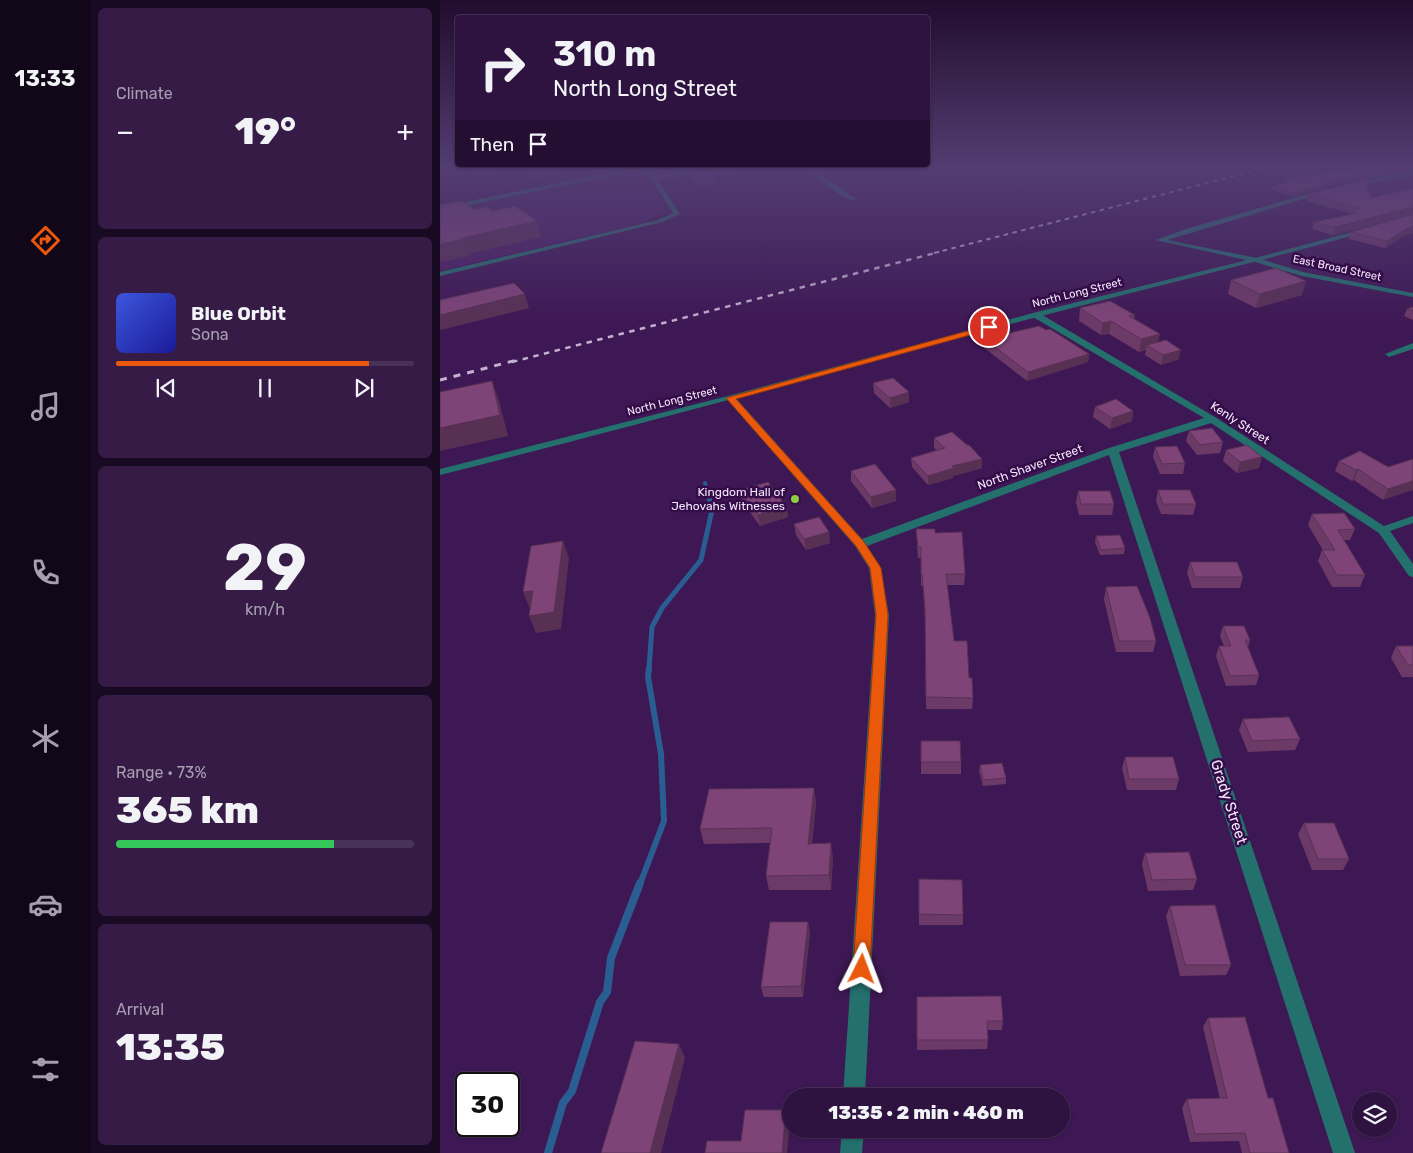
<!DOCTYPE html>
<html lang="en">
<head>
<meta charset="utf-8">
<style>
  body { margin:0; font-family:Rubik,sans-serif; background:#361b46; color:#f1f3f6; height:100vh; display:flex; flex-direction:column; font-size:19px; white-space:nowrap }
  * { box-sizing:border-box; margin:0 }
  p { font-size:16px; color:#a79eb0 }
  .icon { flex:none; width:28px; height:28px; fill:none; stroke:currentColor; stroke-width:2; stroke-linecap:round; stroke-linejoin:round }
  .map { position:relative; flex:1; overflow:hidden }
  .drawer { display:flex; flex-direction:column; gap:8px; padding:8px; background:#190a23; width:350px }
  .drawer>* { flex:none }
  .guide { position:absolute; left:15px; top:15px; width:475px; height:152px; border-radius:5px; box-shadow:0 1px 4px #0004,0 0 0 1px #493259; background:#2e123f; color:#f1f3f6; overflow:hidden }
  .tools { position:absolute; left:912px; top:1092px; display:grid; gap:10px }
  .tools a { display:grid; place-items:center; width:45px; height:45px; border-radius:50%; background:#2e123f; box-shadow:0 1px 4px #0004,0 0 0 1px #493259; font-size:25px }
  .speed { position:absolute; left:15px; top:1072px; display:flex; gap:10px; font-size:25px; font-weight:700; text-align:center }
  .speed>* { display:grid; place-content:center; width:65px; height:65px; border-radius:50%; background:#2e123f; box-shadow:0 1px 4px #0004,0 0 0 1px #493259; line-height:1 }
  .speed .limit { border:2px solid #111; border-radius:8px; background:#fff; color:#111 }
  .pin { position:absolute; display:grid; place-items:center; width:42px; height:42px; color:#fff; margin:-21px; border:2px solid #fff; border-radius:50%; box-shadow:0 1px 5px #0007 }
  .me { position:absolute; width:55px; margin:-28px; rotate:3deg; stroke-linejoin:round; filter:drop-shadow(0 0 4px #0008) }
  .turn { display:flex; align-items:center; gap:18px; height:105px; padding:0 15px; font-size:22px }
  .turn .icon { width:65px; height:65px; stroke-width:2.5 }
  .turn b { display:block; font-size:35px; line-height:42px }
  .then { display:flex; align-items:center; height:48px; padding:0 15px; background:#0003; gap:10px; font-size:19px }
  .big { font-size:38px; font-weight:800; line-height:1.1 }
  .drawer .card { flex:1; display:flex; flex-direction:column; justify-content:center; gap:8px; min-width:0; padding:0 18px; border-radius:8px; background:#361b46 }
  .drawer .dial { align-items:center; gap:0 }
  .dial b { font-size:65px; line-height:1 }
  .song { display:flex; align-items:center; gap:15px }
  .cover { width:60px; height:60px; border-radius:8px; background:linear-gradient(135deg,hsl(230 70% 55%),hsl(240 70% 35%)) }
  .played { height:5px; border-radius:2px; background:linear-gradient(90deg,#ea580c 85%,#493259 85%) }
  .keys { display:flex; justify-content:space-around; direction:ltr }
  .heat { display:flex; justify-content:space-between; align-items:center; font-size:28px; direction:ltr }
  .charge { height:8px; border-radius:4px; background:linear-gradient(90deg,#34c759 73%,#493259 0) }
  .trip { position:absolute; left:342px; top:1088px; width:288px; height:50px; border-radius:25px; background:#2e123f; box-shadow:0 1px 4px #0004,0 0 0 1px #493259; font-weight:800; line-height:50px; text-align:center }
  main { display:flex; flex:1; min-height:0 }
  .menu { display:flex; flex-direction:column; width:90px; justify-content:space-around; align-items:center; background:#120719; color:#a79eb0 }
  .menu .icon { width:35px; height:35px }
  .menu .selected { color:#ea580c }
  .menu b { font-size:22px; color:#f1f3f6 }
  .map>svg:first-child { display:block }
  .built { fill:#491e61 }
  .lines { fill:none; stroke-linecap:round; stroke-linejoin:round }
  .stream-far3 { stroke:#2a5e93; stroke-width:4 }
  .stream-far2 { stroke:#2a5e93; stroke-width:5 }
  .stream-far1 { stroke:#2a5e93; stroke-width:6 }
  .stream { stroke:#2a5e93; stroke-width:8 }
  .minor { fill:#23706d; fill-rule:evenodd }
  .tertiary { fill:#23706d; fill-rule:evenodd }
  .rail-far2 { stroke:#c4b1d1; stroke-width:2; stroke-dasharray:4.5 4.5; stroke-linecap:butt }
  .rail-far1 { stroke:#c4b1d1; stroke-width:2.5; stroke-dasharray:5.5 5.5; stroke-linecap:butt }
  .rail { stroke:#c4b1d1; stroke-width:3; stroke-dasharray:7 7; stroke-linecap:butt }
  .wall { fill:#6c3a67 }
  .shaded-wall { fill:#583054 }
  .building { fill:#7e4478; stroke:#583054 }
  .route { fill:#ea580c; stroke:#983908 }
  .poi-dot { fill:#8dce43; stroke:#340c48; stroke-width:2 }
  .labels { text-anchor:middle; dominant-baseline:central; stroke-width:5; stroke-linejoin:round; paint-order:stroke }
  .far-street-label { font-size:11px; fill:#f4e7fd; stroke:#340c48 }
  .street-label { font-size:12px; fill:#f4e7fd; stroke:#340c48 }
  .poi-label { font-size:12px; fill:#f4e7fd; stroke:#340c48; text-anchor:end }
  .near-street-label { font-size:15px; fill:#f4e7fd; stroke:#340c48 }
</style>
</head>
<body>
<main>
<nav class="menu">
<b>13:33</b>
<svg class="icon selected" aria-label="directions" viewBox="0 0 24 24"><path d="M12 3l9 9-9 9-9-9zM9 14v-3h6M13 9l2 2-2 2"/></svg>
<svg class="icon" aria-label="music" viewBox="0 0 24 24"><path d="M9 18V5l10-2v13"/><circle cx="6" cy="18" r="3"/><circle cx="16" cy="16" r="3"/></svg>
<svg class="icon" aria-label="phone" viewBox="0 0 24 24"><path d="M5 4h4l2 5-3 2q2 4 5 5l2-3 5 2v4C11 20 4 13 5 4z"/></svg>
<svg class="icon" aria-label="climate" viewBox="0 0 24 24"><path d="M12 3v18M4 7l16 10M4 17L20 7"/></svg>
<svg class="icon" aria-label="car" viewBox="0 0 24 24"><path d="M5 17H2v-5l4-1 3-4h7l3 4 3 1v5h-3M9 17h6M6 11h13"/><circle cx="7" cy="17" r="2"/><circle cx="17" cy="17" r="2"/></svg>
<svg class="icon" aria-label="filters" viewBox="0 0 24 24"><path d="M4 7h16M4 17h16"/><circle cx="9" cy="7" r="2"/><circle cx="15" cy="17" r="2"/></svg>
</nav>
<section class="drawer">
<div class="card"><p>Climate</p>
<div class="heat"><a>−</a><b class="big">19°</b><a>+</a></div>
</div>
<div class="card">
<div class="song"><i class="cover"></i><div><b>Blue Orbit</b><p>Sona</p></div></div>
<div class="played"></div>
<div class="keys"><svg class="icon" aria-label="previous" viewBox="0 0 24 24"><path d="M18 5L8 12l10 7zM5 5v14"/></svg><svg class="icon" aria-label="pause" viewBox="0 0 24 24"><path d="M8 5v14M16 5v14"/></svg><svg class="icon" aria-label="next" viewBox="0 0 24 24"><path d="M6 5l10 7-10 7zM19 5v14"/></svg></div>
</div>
<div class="card dial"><b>29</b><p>km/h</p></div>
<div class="card"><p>Range · 73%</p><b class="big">365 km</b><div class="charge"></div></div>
<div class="card"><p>Arrival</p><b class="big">13:35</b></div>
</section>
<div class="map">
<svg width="973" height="1153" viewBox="0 0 973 1153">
  <rect width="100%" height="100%" fill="#3e1854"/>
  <path class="built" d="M 196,172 L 225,203 L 223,213 L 205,222 L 0,271 L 0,211 Z"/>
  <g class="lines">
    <path class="stream-far3" d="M 265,483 L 269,498"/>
    <path class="stream-far2" d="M 209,669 L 212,627 L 222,608 L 261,560 L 272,510 L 269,497"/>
    <path class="stream-far1" d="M 200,884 L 224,821 L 221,754 L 208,677 L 209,668"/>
    <path class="stream" d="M 108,1153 L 123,1103 L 132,1091 L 160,1002 L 167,992 L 171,958 L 200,883"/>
    <g class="minor">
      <path d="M 203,166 L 209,166 L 215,176 L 297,166 L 314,166 L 217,179 L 240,214 L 222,222 L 0,276 L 0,272 L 218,220 L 233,213 L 205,169 L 0,211 L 0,207 Z"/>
      <path d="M 362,166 L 369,166 L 416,199 L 411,200 L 399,194 Z"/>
      <path d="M 973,171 L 973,175 L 909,187 L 906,185 Z"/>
      <path d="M 885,189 L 887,192 L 727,240 L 817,258 L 863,272 L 973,293 L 973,297 L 862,276 L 815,262 L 716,240 L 746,229 Z"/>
      <path d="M 593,313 L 599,313 L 775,417 L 944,526 L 973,516 L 973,523 L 950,531 L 973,564 L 973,577 L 969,576 L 939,533 L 771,423 L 679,452 L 915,1153 L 893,1153 L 669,455 L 427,546 L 441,568 L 449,615 L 425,1096 L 403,1096 L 435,615 L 429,568 L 415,546 L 286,398 L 288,396 L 294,396 L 422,539 L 669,448 L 764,418 L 593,317 Z"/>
      <path d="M 973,343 L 973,349 L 949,357 L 945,354 Z"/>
      <path d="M 402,1129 L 424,1129 L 422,1153 L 400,1153 Z"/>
    </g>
    <path class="tertiary" d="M 927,228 L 930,230 L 929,231 C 819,262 708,288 597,317 C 398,370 200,425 0,475 L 0,469 L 288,396 L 593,313 L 815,258 Z"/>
    <path class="rail-far2" d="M 494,253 L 833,166"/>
    <path class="rail-far1" d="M 72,362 L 499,252"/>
    <path class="rail" d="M 0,380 L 77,360"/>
  </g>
  <g class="wall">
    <path d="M 244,166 L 264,166 L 264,167 L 275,176 L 276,183 L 257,185 L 251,176 L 250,170 L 247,170 Z"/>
    <path d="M 967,167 L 965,171 L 900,183 L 853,196 L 832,190 L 833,186 L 847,183 L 845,183 L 846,179 Z"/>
    <path d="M 927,179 L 926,183 L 931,198 L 973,188 L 973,214 L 893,235 L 872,229 L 874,222 L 909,215 L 910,213 L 867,201 L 869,194 Z"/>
    <path d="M 911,232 L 964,236 L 945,248 L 909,239 Z"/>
    <path d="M 791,280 L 862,295 L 816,308 L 788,294 Z"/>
    <path d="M 973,307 L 973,320 L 964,316 L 967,309 Z"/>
    <path d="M 640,308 L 695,315 L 694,319 L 718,342 L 739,359 L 721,365 L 705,355 L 706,350 L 699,352 L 669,334 L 661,335 L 639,321 Z"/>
    <path d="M 606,330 L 649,354 L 648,362 L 587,381 L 543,347 L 544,339 Z"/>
    <path d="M 433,383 L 469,392 L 469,402 L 450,408 L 434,393 Z"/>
    <path d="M 655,407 L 693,411 L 692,421 L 670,429 L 653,417 Z"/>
    <path d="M 749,431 L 783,442 L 780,453 L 757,455 L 746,441 Z"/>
    <path d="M 494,438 L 542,459 L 542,468 L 513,476 L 513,478 L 488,485 L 472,467 L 471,458 L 497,450 L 494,448 Z"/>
    <path d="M 715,447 L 745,463 L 743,474 L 720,474 L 713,457 Z"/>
    <path d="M 786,450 L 819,468 L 797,473 L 783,461 Z"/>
    <path d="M 973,459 L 943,500 L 914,480 L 912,481 L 895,471 L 899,461 L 948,467 Z"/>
    <path d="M 411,471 L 456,490 L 456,501 L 432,508 L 411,481 Z"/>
    <path d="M 300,490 L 346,506 L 348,517 L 320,526 L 302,501 Z"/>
    <path d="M 718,490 L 756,504 L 753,515 L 721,514 L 716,501 Z"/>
    <path d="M 638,491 L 674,504 L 672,515 L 639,515 L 636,502 Z"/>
    <path d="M 872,514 L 915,529 L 910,540 L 904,540 L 925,575 L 920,587 L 892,587 L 878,561 L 882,550 L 883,550 L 868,525 Z"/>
    <path d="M 354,524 L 389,532 L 390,543 L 366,550 L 356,535 Z"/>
    <path d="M 476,529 L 495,533 L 525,574 L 524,585 L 507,585 L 514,641 L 529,678 L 533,698 L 532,709 L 486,709 L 485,619 L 483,586 L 481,586 L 481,558 L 478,558 Z"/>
    <path d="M 656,536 L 685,548 L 684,554 L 660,555 L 655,542 Z"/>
    <path d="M 750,562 L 803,577 L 800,588 L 752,588 L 747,573 Z"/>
    <path d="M 666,587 L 716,641 L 713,652 L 676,652 L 664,599 Z"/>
    <path d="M 783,626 L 810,640 L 808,647 L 819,675 L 816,685 L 786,686 L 776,656 L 779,646 L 784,646 L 780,636 Z"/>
    <path d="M 956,646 L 973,646 L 973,677 L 962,677 L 951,658 Z"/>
    <path d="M 803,719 L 860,739 L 855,750 L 808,752 L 799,730 Z"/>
    <path d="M 481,741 L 521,762 L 521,774 L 481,774 Z"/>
    <path d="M 685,757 L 739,779 L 736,790 L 687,790 L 682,768 Z"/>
    <path d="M 540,765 L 566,778 L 566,784 L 543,786 L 539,771 Z"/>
    <path d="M 374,788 L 376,803 L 372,844 L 393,858 L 391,890 L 329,890 L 326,876 L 330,843 L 264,844 L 260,829 Z"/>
    <path d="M 864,823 L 909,859 L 903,870 L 872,870 L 858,834 Z"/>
    <path d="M 705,853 L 757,879 L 753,890 L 708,891 L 702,864 Z"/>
    <path d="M 479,879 L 523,915 L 523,925 L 479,925 Z"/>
    <path d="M 730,906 L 791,965 L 786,975 L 740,976 L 726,916 Z"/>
    <path d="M 368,922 L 370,933 L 363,997 L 324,997 L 321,987 Z"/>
    <path d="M 477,997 L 563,1021 L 562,1030 L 547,1030 L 548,1040 L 547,1049 L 477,1050 Z"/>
    <path d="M 768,1018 L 828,1098 L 849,1153 L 802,1153 L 799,1141 L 750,1142 L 742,1108 L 747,1099 L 780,1099 L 763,1027 Z"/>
  </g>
  <g class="shaded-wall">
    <path d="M 50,166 L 52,172 L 36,173 L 34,167 Z"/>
    <path d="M 246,166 L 264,166 L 264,168 L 247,170 Z"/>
    <path d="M 967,167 L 965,171 L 900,183 L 853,196 L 854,193 L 901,179 Z"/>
    <path d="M 121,169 L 122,174 L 90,178 L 89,172 Z"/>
    <path d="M 275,176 L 276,183 L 257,185 L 256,178 Z"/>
    <path d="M 973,207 L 973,214 L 893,235 L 895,227 Z"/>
    <path d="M 97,221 L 101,237 L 29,254 L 30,256 L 0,262 L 0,244 L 22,238 Z"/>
    <path d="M 973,226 L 973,233 L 964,236 L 945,248 L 947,241 L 966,229 Z"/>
    <path d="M 866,281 L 862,295 L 816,308 L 820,294 Z"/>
    <path d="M 85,294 L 89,308 L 1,330 L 0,328 L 0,315 Z"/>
    <path d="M 671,321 L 669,334 L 661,335 L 663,323 Z"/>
    <path d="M 720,334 L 717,347 L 707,345 L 706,350 L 699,352 L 701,339 Z"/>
    <path d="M 741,350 L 739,359 L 721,365 L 723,355 Z"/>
    <path d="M 649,354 L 648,362 L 587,381 L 588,372 Z"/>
    <path d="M 52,381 L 59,401 L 68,436 L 0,451 L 0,428 Z"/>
    <path d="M 469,392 L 469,402 L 450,408 L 450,398 Z"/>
    <path d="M 693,411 L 692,421 L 670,429 L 672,418 Z"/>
    <path d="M 822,457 L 819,468 L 797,473 L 800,462 Z"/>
    <path d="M 542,459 L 542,468 L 513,476 L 513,478 L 488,485 L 488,476 L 512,466 Z"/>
    <path d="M 918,469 L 914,480 L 912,481 L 916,470 Z"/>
    <path d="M 973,481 L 973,490 L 943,500 L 948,489 Z"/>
    <path d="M 456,490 L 456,501 L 432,508 L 431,497 Z"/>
    <path d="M 346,506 L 348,517 L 320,526 L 318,515 Z"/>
    <path d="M 389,532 L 390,543 L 366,550 L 364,539 Z"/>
    <path d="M 123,541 L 129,558 L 121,629 L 96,633 L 89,616 Z"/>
    <path d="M 93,591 L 90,609 L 83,592 Z"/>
    <path d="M 374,788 L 376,803 L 370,858 L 368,844 Z"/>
    <path d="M 391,843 L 393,858 L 391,890 L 389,875 Z"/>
    <path d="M 368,922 L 370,933 L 363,997 L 361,986 Z"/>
    <path d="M 239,1044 L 245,1058 L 221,1153 L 210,1153 Z"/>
    <path d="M 346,1110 L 350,1123 L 347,1153 L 342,1153 Z"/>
  </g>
  <g class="building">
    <path d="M 33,166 L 49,166 L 34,167 Z"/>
    <path d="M 87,166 L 120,166 L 121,169 L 89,172 Z"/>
    <path d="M 938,166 L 966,166 L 967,167 L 901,179 L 854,193 L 833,186 L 855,181 L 846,179 Z"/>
    <path d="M 268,167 L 275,176 L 256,178 L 250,169 Z"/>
    <path d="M 927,179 L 925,180 L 931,198 L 973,188 L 973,207 L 895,227 L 874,222 L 918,213 L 911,211 L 919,208 L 869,194 Z"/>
    <path d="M 22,201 L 34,209 L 47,207 L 52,211 L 75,206 L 97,221 L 22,238 L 24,239 L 0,244 L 0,205 Z"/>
    <path d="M 973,214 L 973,226 L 966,229 L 947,241 L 911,232 Z"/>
    <path d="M 836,268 L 866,281 L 820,294 L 791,280 Z"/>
    <path d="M 74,283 L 85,294 L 0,315 L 0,300 Z"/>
    <path d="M 670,301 L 695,315 L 689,316 L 720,334 L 701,339 L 671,321 L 663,323 L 640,308 Z"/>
    <path d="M 973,307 L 973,311 L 967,309 Z"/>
    <path d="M 599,326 L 606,330 L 610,329 L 649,354 L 588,372 L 544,339 Z"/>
    <path d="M 726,340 L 741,350 L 723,355 L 707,345 Z"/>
    <path d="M 453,378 L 469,392 L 450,398 L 433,383 Z"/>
    <path d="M 52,381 L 60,415 L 0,428 L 0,392 Z"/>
    <path d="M 676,399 L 693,411 L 672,418 L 655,407 Z"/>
    <path d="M 772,428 L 783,442 L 760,445 L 749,431 Z"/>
    <path d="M 512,432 L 527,445 L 529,445 L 542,459 L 512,466 L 514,468 L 488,476 L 471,458 L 505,448 L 494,438 Z"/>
    <path d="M 807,445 L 822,457 L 800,462 L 786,450 Z"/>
    <path d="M 737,446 L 745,463 L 722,464 L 715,447 Z"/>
    <path d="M 920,451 L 948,467 L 973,459 L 973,481 L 948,489 L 918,469 L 916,470 L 899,461 Z"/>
    <path d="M 435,464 L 456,490 L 431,497 L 411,471 Z"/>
    <path d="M 328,482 L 346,506 L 318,515 L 300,490 Z"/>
    <path d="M 718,490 L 750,490 L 756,504 L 723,504 Z"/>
    <path d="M 638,491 L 670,491 L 674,504 L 641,504 Z"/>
    <path d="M 904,513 L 915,529 L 898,530 L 925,575 L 897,575 L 882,550 L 895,550 L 872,514 Z"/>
    <path d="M 379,517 L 389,532 L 364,539 L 354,524 Z"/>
    <path d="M 476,529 L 495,529 L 495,533 L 522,532 L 525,574 L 506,574 L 514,641 L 527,641 L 529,678 L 532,678 L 533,698 L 486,697 L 485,608 L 482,574 L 481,574 L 481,547 L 478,547 Z"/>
    <path d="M 680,535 L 685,548 L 661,550 L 656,536 Z"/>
    <path d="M 123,541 L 114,612 L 89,616 L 93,591 L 83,592 L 91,546 Z"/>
    <path d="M 750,562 L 797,562 L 803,577 L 755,577 Z"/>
    <path d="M 697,586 L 710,618 L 716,641 L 679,641 L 666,587 Z"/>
    <path d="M 783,626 L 804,626 L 810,640 L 805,640 L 819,675 L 790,676 L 779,646 L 791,646 Z"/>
    <path d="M 956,646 L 973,646 L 973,665 L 968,665 Z"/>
    <path d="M 849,717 L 860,739 L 812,741 L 803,719 Z"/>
    <path d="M 481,741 L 520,741 L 521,762 L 481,762 Z"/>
    <path d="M 685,757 L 733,757 L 739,779 L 689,779 Z"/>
    <path d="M 562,763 L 566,778 L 543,780 L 540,765 Z"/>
    <path d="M 374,788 L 368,844 L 391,843 L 389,875 L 326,876 L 332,828 L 260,829 L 269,789 Z"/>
    <path d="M 864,823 L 894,823 L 909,859 L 878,859 Z"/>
    <path d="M 749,852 L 757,879 L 712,880 L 705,853 Z"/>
    <path d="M 479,879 L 522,880 L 523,915 L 479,914 Z"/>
    <path d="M 775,905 L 791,965 L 745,965 L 730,906 Z"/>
    <path d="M 330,922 L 368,922 L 361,986 L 321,987 Z"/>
    <path d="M 561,996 L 563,1021 L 547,1021 L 548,1040 L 477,1040 L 477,997 Z"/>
    <path d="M 805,1017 L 828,1098 L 833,1098 L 849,1153 L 810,1153 L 805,1133 L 755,1134 L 747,1099 L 787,1098 L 768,1018 Z"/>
    <path d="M 195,1041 L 239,1044 L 210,1153 L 161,1153 Z"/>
    <path d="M 305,1110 L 346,1110 L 342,1153 L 265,1153 L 267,1141 L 301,1141 Z"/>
  </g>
  <linearGradient id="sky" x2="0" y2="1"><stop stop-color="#220d2e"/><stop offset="0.51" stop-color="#523d72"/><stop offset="1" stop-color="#523d72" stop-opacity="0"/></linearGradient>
  <rect width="973" height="327" fill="url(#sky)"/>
  <path class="route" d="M 549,325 L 552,326 L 552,329 L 296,399 L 424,542 L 441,568 L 448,615 L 430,969 L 428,975 L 422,977 L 416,975 L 413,969 L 436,615 L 430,568 L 416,546 L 286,398 Z"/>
  <circle class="poi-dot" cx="355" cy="499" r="5"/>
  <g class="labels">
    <g class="far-street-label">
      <text transform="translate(897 268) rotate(12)">East Broad Street</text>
      <text transform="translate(637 293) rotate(-14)">North Long Street</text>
      <text transform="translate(232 401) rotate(-14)">North Long Street</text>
    </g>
    <g class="street-label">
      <text transform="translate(800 423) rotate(33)">Kenly Street</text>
      <text transform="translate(590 467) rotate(-20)">North Shaver Street</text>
    </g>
    <g class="poi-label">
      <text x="345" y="492">Kingdom Hall of<tspan x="345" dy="14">Jehovahs Witnesses</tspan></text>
    </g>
    <g class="near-street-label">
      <text transform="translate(789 802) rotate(72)">Grady Street</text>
    </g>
  </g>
</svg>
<div class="tools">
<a><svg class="icon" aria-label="layers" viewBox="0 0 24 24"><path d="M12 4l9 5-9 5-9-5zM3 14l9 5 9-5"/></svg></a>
</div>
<div class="speed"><div class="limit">30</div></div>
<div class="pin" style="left:549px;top:327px;background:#d93025"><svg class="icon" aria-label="arrive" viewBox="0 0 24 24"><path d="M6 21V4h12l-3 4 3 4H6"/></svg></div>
<svg class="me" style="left:422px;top:969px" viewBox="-20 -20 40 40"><path d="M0-17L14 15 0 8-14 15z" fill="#ea580c" stroke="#fff" stroke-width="4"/></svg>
<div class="trip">13:35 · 2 min · 460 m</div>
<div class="guide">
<div class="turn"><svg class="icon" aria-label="right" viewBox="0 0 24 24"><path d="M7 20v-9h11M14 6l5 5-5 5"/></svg><div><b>310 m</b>North Long Street</div></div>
<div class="then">Then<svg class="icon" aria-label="arrive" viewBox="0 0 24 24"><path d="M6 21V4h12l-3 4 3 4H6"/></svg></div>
</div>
</div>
</main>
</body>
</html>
